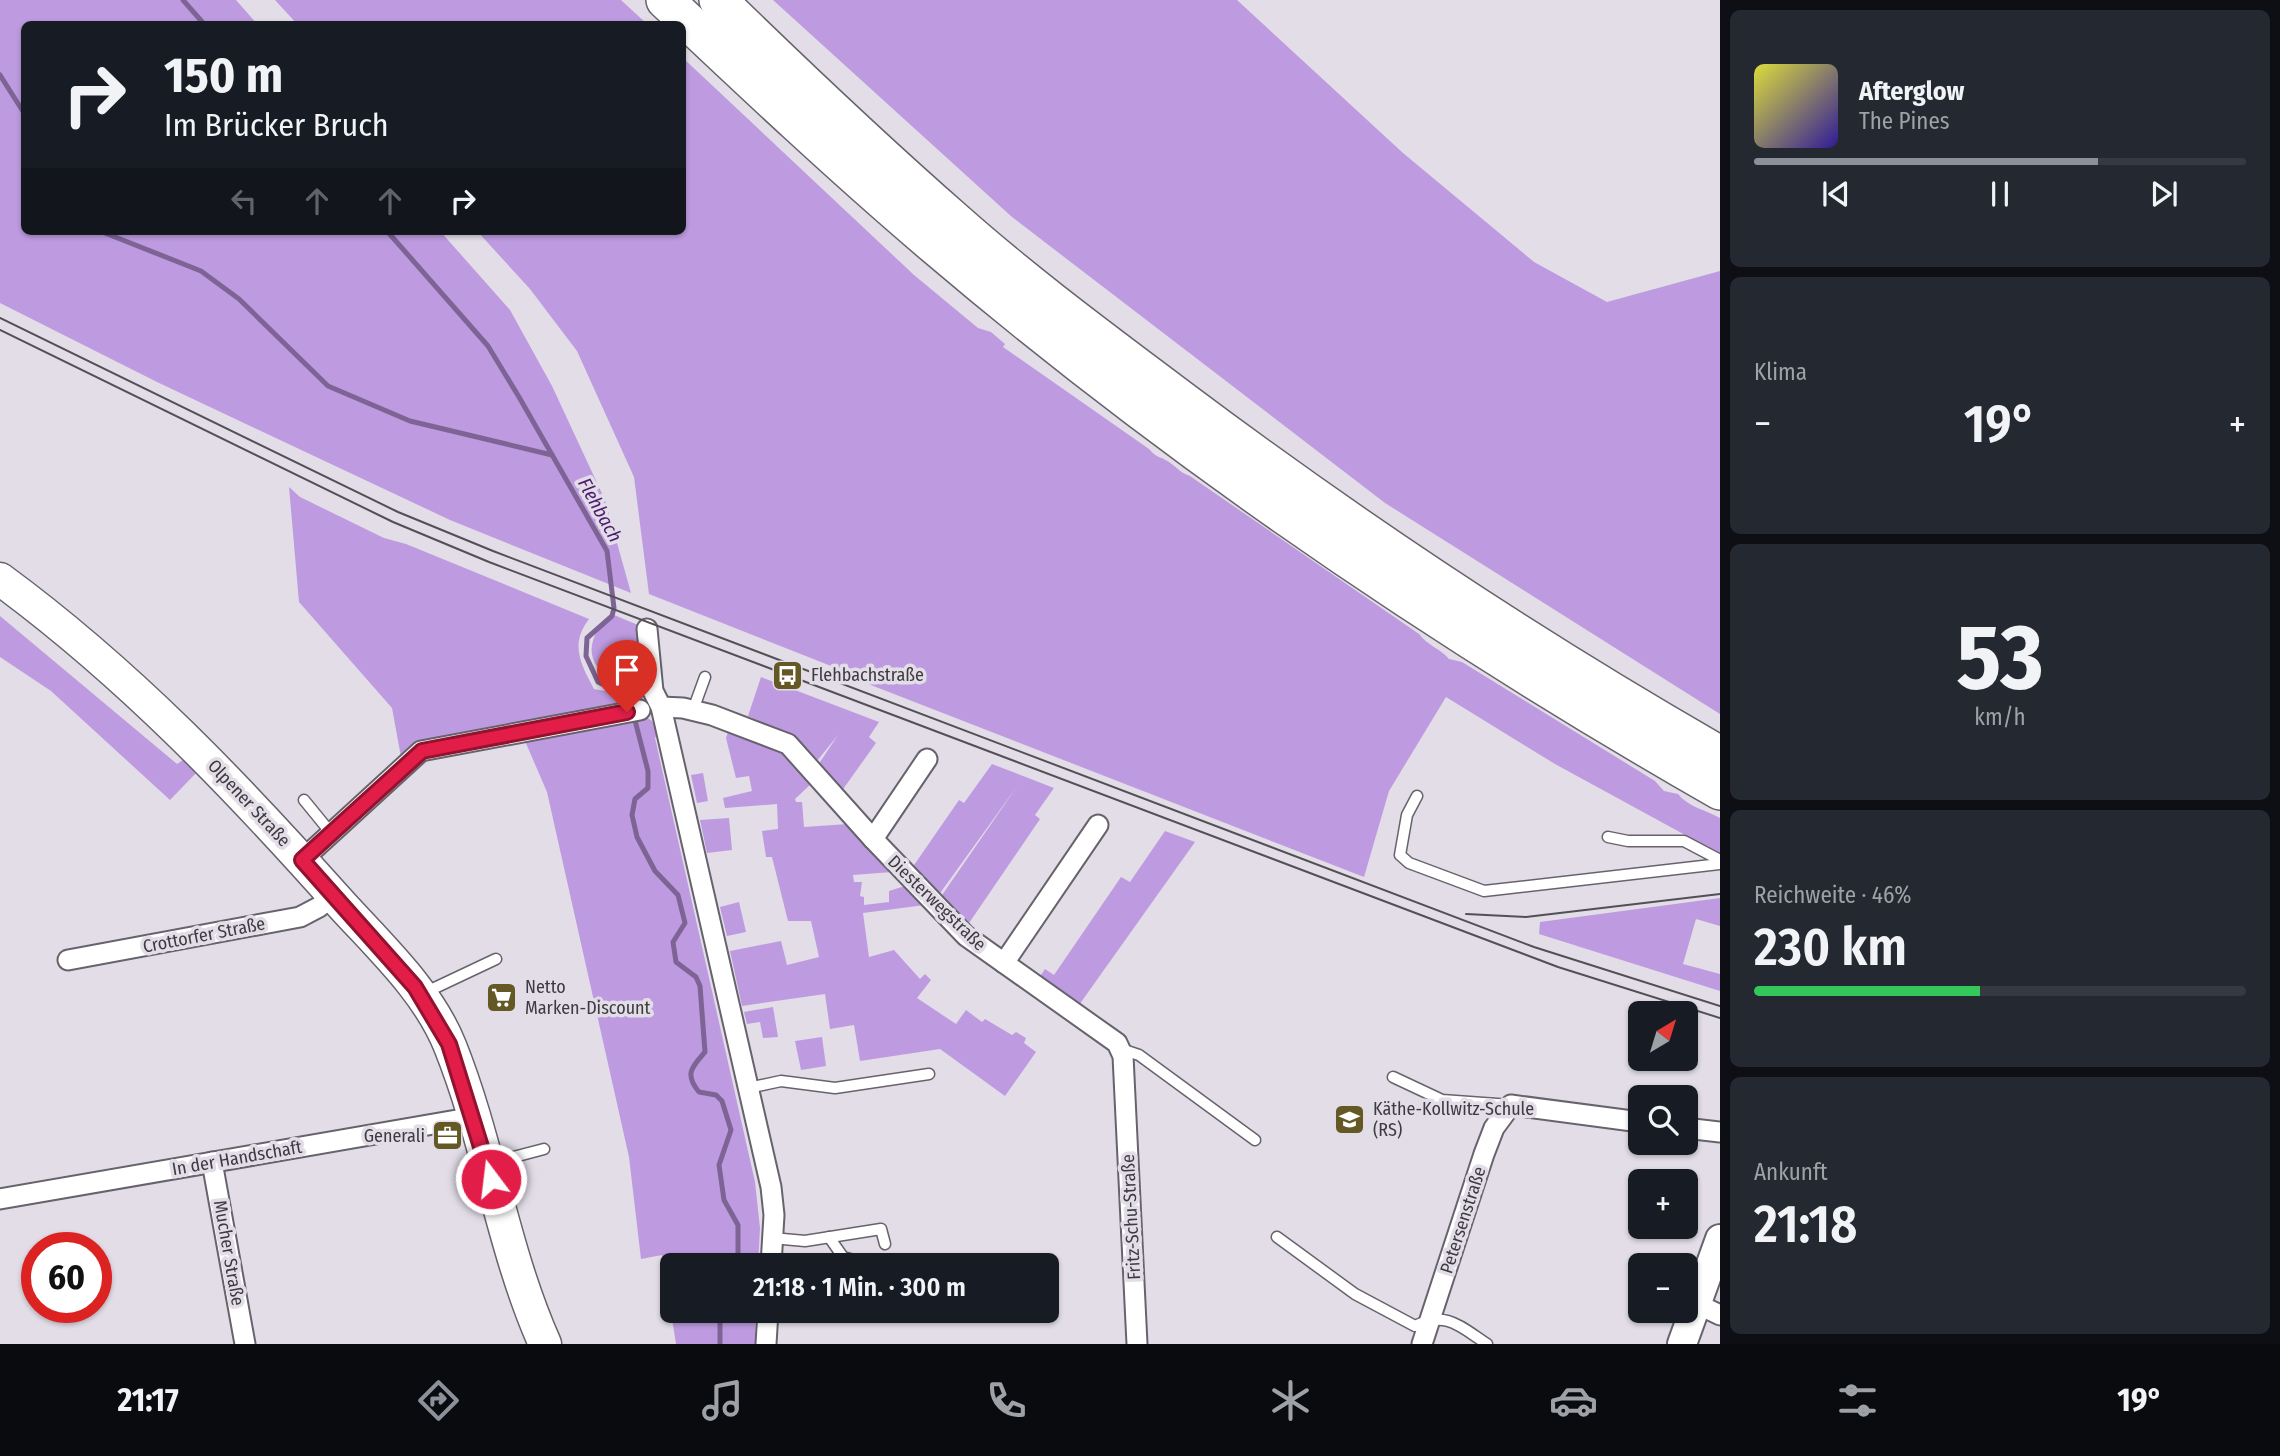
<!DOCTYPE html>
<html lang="de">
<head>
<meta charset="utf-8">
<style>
  body { margin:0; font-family:"Fira Sans Condensed",sans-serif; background:#242831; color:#f1f3f6; height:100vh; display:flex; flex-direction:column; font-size:26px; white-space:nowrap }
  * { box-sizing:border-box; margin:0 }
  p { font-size:23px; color:#9ea1a6 }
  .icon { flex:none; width:38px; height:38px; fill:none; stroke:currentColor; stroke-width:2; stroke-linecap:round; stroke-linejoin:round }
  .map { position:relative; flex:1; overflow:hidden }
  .details { display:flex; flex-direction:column; gap:10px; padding:10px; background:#0d0f14; width:560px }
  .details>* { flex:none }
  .top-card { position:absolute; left:21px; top:21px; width:665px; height:214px; border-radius:10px; box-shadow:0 2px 5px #0004; background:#171b24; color:#f1f3f6; overflow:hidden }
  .needle { width:46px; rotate:38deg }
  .tools { position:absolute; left:1628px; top:1001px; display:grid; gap:14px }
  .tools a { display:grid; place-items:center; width:70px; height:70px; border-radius:10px; background:#171b24; box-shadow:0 2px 5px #0004; font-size:35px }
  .speed { position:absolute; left:21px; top:1232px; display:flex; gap:14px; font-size:35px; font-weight:700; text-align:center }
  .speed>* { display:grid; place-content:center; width:91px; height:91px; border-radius:50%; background:#171b24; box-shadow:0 2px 5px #0004; line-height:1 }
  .speed .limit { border:10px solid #d22; background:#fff; color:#111 }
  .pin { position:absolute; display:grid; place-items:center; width:60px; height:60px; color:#fff; margin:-72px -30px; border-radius:50% 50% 50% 0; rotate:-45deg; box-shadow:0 0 7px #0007 }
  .pin .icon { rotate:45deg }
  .me { position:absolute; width:77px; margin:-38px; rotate:345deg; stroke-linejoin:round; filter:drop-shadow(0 0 5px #0008) }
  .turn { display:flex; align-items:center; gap:24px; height:147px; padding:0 28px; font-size:32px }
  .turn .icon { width:91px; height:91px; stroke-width:2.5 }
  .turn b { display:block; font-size:49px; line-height:60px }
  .lanes { display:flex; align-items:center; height:66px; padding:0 28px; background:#0003; justify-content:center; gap:35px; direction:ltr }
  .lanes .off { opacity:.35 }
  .big { font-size:52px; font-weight:600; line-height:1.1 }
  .details .widget { flex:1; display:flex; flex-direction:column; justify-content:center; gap:10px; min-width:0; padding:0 24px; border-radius:10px; background:#242831 }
  .details .dial { align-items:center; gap:0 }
  .dial b { font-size:91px; line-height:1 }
  .song { display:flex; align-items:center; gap:21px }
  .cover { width:84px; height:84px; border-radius:10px; background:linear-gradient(135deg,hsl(60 70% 55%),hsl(250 70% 35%)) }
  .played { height:7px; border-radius:4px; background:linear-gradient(90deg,#8c9099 70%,#363941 70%) }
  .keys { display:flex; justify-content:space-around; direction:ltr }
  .heat { display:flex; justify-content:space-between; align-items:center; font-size:38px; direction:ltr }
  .charge { height:10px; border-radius:5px; background:linear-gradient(90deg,#34c759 46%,#363941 0) }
  .trip { position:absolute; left:660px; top:1253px; width:399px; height:70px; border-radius:10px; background:#171b24; box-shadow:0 2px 5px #0004; font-weight:600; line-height:70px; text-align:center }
  .tabs { display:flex; height:112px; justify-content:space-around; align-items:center; background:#090b0e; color:#9ea1a6 }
  .tabs .icon { width:49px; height:49px }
  .tabs .current { color:#8c9099 }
  .tabs b { font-size:32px; color:#f1f3f6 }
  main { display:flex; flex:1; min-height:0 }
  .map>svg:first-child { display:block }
  .green { fill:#be9be0 }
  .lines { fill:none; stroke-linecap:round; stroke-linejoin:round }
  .stream { stroke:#7d6495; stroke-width:5 }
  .service-casing { stroke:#67636c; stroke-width:13 }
  .minor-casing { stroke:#67636c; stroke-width:23 }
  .secondary-casing { stroke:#67636c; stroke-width:32 }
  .primary-casing { stroke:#67636c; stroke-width:35 }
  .motorway-casing { stroke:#67636c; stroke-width:40 }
  .service { stroke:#fff; stroke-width:10 }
  .minor { stroke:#fff; stroke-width:19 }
  .secondary { stroke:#fff; stroke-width:28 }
  .primary { stroke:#fff; stroke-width:32 }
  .motorway { stroke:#fff; stroke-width:37 }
  .tram { stroke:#535055; stroke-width:2 }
  .route-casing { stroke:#92132f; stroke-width:18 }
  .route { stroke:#e11d48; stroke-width:12 }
  .labels { text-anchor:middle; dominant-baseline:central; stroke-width:7; stroke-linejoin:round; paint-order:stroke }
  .poi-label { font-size:18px; fill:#3d3b3f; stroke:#e2dde7; text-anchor:start }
  .street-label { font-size:18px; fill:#3d3b3f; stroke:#e2dde7 }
  .water-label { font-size:19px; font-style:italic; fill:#4b1b6d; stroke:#e2dde7 }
</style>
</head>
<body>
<main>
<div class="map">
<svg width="1720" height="1344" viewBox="0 0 1720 1344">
  <rect width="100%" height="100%" fill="#e2dde7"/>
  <g class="green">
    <path d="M 0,0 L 236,0 L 257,24 L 24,24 L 24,231 L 440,231 L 510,310 L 552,386 L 605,500 L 631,593 L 450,520 L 157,382 L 0,303 Z"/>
    <path d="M 275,0 L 621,0 L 647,24 L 297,24 Z"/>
    <path d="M 773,0 L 1237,0 L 1403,153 L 1534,262 L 1607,302 L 1720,271 L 1720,714 L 1385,503 L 1012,217 Z"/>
    <path d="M 683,58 L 914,275 L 978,328 L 991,332 L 1005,344 L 1003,347 L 1149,449 C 1158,459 1160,456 1169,462 C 1178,468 1179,472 1190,476 L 1419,634 C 1428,646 1440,648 1449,659 L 1462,662 L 1655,781 L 1664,791 L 1678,794 C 1688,807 1706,810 1720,818 L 1720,854 L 1555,764 L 1446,697 L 1389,791 L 1364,877 L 840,673 L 831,666 L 649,594 L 634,477 L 577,351 L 530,289 L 477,231 L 682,231 Z"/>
    <path d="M 289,487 L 300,497 L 384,538 L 406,544 L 589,619 C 570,644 580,663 594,689 L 622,694 L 627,706 L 401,757 L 392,708 L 299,602 Z"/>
    <path d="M 614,615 L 638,625 L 645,694 L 642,701 L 634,704 L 631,690 C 609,680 582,665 595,635 C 599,626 610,624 614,615 Z"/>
    <path d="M 0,616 L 177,764 L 186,758 L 197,772 L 170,800 L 51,691 L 0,657 Z"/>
    <path d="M 761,677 L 879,722 L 869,737 L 876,743 L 841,792 L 818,765 L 838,735 L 817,761 L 793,736 L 748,716 Z"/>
    <path d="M 645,716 L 652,721 L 659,733 L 655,738 L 755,1182 L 760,1228 L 758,1265 L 672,1265 L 672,1311 L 755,1311 L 756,1344 L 676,1344 L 662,1255 L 641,1259 L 629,1157 L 547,792 L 525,741 Z"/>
    <path d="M 729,729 L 784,752 L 812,783 L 795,799 L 796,802 L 802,802 L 804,827 L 848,824 L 892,872 L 853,875 L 854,882 L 862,882 L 860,896 L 864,897 L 864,905 L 889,902 L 889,891 L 905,886 L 925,905 L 863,913 L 869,957 L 894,950 L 920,979 L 925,974 L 931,980 L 917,998 L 956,1024 L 966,1010 L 982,1022 L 985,1019 L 1012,1035 L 1016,1032 L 1026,1038 L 1024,1043 L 1036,1052 L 1005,1096 L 940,1049 L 860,1061 L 854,1025 L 830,1029 L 825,994 L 742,1006 L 730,951 L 781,941 L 787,965 L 819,957 L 811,921 L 788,921 L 772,857 L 766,857 L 762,831 L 778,829 L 777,804 L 725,808 L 723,798 L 752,791 L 749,776 L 736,778 L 726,738 Z"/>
    <path d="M 992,764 L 1054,788 L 1035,815 L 1040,819 L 967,926 L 940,898 L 1018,785 L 938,896 L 912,868 L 959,800 L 964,803 Z"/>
    <path d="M 703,773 L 708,801 L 697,803 L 691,775 Z"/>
    <path d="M 729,818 L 732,850 L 707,853 L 700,820 Z"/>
    <path d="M 1165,831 L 1195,842 L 1079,1005 L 1039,978 L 1045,969 L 1054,975 L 1121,877 L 1130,882 Z"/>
    <path d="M 1720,898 L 1720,926 L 1696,919 L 1683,964 L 1720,974 L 1720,991 L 1539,934 L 1540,922 Z"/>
    <path d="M 739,902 L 746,932 L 727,936 L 720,907 Z"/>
    <path d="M 773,1007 L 778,1037 L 763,1038 L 760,1022 L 747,1024 L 744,1012 Z"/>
    <path d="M 822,1037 L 826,1066 L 801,1070 L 795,1041 Z"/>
  </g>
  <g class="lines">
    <g class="stream">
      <path d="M 183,0 L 204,24"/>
      <path d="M 0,75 L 24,113"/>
      <path d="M 100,231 L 201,271 L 239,299 L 328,386 L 410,421 L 552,455"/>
      <path d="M 387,231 L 488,346 L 519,397 L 607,551 L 614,608 L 612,616 L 587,638 L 586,656 L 598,682 L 629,697 L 648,771 L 648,788 L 635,799 L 632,815 L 637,837 L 655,871 L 678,895 L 685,923 L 673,942 L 676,962 L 696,977 L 700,986 L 705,1052 C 692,1067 684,1074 699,1092 L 716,1095 L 722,1101 L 731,1130 L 719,1165 L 724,1200 L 738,1225 L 738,1265"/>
      <path d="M 720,1344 L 720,1311"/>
    </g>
    <defs>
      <g id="service">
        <path d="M 693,710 L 705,677"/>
        <path d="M 1417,796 L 1407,815 L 1400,855 L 1409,863 L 1484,891 L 1720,864"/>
        <path d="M 304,800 L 331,833"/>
        <path d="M 1608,837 L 1628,841 L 1684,841 L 1720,860"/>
        <path d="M 424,993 L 496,959"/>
        <path d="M 1121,1049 L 1139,1055 L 1255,1140"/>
        <path d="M 1393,1077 L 1442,1100 L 1511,1105"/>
        <path d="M 748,1088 L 781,1081 L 835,1088 L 929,1074"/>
        <path d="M 491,1163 L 544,1149"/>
        <path d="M 829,1237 L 843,1257 L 871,1265"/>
        <path d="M 1277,1237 L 1355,1294 L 1415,1326 C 1446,1310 1461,1327 1487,1344"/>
        <path d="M 772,1238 L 805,1241 L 881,1229 L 885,1244"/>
      </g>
      <g id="minor">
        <path d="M 647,629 L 653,691 L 661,707 L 771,1187 L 774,1215 L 771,1265"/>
        <path d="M 661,707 L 683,708 L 712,715 L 788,744 L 873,839 L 966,936 L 1117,1043 L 1123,1056 L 1137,1344"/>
        <path d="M 873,839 L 927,759"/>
        <path d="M 302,860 L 421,751 L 640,710"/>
        <path d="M 68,960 L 300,917 L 319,907 L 333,895"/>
        <path d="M 1004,963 L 1098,825"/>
        <path d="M 1685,1128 L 1720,1132"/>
        <path d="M 212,1162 L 245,1344"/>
        <path d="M 0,1199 L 474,1117"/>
        <path d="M 1697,1304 L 1720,1315"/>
        <path d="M 766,1344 L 768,1311"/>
        <path d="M 1422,1344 L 1484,1154 L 1494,1128 L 1511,1105 L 1640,1122"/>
      </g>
      <path id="secondary" d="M 1682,1344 L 1720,1239"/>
      <path id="primary" d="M 0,579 C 128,673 236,786 341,904 C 380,947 428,991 450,1046 C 489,1143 502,1248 545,1344"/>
      <g id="motorway">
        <path d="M 665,0 C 754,84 842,167 935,246 C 1177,452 1444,633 1720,791"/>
        <path d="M 718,0 C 795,75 873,149 954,220 C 1026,284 1105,342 1182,400 C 1354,529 1533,648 1720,755"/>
      </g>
    </defs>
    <use href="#service" class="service-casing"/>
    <use href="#minor" class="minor-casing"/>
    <use href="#secondary" class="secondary-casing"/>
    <use href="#primary" class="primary-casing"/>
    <use href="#motorway" class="motorway-casing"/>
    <use href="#service" class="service"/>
    <use href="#minor" class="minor"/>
    <use href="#secondary" class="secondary"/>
    <use href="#primary" class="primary"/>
    <use href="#motorway" class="motorway"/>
    <g class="tram">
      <path d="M 0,318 L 398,512 L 493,551 L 1534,947 L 1720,1006"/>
      <path d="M 0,330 L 393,522 L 489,562 L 1558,967 L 1720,1018"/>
      <path d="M 1466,914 L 1526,917 L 1720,894"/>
    </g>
  </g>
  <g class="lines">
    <defs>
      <path id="route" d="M 491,1179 L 449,1044 L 415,987 L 302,860 L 422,751 L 627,712"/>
    </defs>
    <use href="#route" class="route-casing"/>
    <use href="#route" class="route"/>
  </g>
  <defs>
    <symbol id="bus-square" viewBox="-11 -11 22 22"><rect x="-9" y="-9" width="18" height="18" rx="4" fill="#645925" stroke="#e2dde7"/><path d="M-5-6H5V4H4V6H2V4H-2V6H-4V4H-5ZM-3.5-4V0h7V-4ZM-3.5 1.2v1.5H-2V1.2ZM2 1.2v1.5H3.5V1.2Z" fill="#fff"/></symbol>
    <symbol id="supermarket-square" viewBox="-11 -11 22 22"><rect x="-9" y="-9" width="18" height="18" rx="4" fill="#645925" stroke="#e2dde7"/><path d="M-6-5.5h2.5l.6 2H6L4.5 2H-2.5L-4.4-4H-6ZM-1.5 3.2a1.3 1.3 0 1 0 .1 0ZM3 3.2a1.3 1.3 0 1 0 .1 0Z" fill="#fff"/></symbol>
    <symbol id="school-square" viewBox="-11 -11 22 22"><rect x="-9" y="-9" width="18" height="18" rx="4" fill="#645925" stroke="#e2dde7"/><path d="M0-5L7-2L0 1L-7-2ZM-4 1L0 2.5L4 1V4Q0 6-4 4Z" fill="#fff"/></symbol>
    <symbol id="office-square" viewBox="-11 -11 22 22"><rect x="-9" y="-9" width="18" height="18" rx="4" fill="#645925" stroke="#e2dde7"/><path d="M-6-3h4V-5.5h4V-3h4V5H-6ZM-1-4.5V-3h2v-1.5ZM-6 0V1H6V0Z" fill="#fff"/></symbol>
  </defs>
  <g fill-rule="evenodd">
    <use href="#bus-square" x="770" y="658" width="35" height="35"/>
    <use href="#supermarket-square" x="484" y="980" width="35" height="35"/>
    <use href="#school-square" x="1332" y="1102" width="35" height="35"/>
    <use href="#office-square" x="430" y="1118" width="35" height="35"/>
  </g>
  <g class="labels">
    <g class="poi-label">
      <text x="811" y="675">Flehbachstraße</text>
      <text x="525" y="987">Netto<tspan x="525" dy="21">Marken-Discount</tspan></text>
      <text x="1373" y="1109">Käthe-Kollwitz-Schule<tspan x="1373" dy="21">(RS)</tspan></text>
      <text x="425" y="1136" text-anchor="end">Generali</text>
    </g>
    <g class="street-label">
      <text transform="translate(249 803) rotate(47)">Olpener Straße</text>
      <text transform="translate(937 903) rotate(44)">Diesterwegstraße</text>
      <text transform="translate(204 935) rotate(-11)">Crottorfer Straße</text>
      <text transform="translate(237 1158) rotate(-10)">In der Handschaft</text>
      <text transform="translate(1131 1217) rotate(-93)">Fritz-Schu-Straße</text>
      <text transform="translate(1463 1220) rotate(-72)">Petersenstraße</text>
      <text transform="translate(229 1253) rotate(80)">Mucher Straße</text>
    </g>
    <g class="water-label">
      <text transform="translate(600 510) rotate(61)">Flehbach</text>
    </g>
  </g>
</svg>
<div class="tools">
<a><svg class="needle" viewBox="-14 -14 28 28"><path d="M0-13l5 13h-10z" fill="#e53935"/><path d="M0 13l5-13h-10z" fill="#9ea1a6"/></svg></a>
<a><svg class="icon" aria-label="search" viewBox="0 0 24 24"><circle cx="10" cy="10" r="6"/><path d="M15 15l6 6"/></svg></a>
<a>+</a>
<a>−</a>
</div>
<div class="speed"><div class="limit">60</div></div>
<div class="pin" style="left:627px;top:712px;background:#d93025"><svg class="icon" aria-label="arrive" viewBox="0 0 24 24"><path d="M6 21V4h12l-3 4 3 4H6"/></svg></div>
<svg class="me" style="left:491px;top:1179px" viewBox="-20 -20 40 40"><circle r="17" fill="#e11d48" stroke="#fff" stroke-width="3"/><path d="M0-11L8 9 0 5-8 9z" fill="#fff"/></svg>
<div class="trip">21:18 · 1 Min. · 300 m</div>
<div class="top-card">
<div class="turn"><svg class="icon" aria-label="right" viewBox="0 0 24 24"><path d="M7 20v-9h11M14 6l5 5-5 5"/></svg><div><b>150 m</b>Im Brücker Bruch</div></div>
<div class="lanes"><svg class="icon off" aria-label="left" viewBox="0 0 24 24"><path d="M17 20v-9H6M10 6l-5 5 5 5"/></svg><svg class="icon off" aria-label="ahead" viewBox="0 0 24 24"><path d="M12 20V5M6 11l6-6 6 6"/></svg><svg class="icon off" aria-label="ahead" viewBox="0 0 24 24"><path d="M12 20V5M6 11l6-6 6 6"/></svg><svg class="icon" aria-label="right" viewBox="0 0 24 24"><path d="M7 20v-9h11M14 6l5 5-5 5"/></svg></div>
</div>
</div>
<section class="details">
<div class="widget">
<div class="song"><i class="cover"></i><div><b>Afterglow</b><p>The Pines</p></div></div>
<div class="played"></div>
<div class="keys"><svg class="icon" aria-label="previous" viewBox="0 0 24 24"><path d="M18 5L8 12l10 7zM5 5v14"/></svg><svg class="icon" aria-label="pause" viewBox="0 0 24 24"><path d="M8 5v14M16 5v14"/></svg><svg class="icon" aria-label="next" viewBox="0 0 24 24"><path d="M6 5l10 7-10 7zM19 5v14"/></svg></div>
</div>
<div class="widget"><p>Klima</p>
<div class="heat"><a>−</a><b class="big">19°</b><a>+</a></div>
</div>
<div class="widget dial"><b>53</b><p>km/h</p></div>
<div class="widget"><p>Reichweite · 46%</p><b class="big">230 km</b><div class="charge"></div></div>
<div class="widget"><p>Ankunft</p><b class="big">21:18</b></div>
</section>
</main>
<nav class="tabs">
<b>21:17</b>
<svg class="icon current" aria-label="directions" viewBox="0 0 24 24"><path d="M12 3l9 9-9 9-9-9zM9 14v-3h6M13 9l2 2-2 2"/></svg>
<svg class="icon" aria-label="music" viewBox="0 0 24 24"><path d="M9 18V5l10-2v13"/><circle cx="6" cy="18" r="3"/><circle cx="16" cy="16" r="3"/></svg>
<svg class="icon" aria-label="phone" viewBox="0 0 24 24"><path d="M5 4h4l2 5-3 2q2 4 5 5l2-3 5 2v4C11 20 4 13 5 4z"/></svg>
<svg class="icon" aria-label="climate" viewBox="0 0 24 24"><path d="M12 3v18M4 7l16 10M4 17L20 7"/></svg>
<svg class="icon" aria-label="car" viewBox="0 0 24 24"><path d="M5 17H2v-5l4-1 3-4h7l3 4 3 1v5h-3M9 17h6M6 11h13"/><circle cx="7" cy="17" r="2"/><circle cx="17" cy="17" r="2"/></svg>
<svg class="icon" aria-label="filters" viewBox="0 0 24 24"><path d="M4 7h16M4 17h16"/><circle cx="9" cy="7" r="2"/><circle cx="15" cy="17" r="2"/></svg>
<b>19°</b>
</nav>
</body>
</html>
